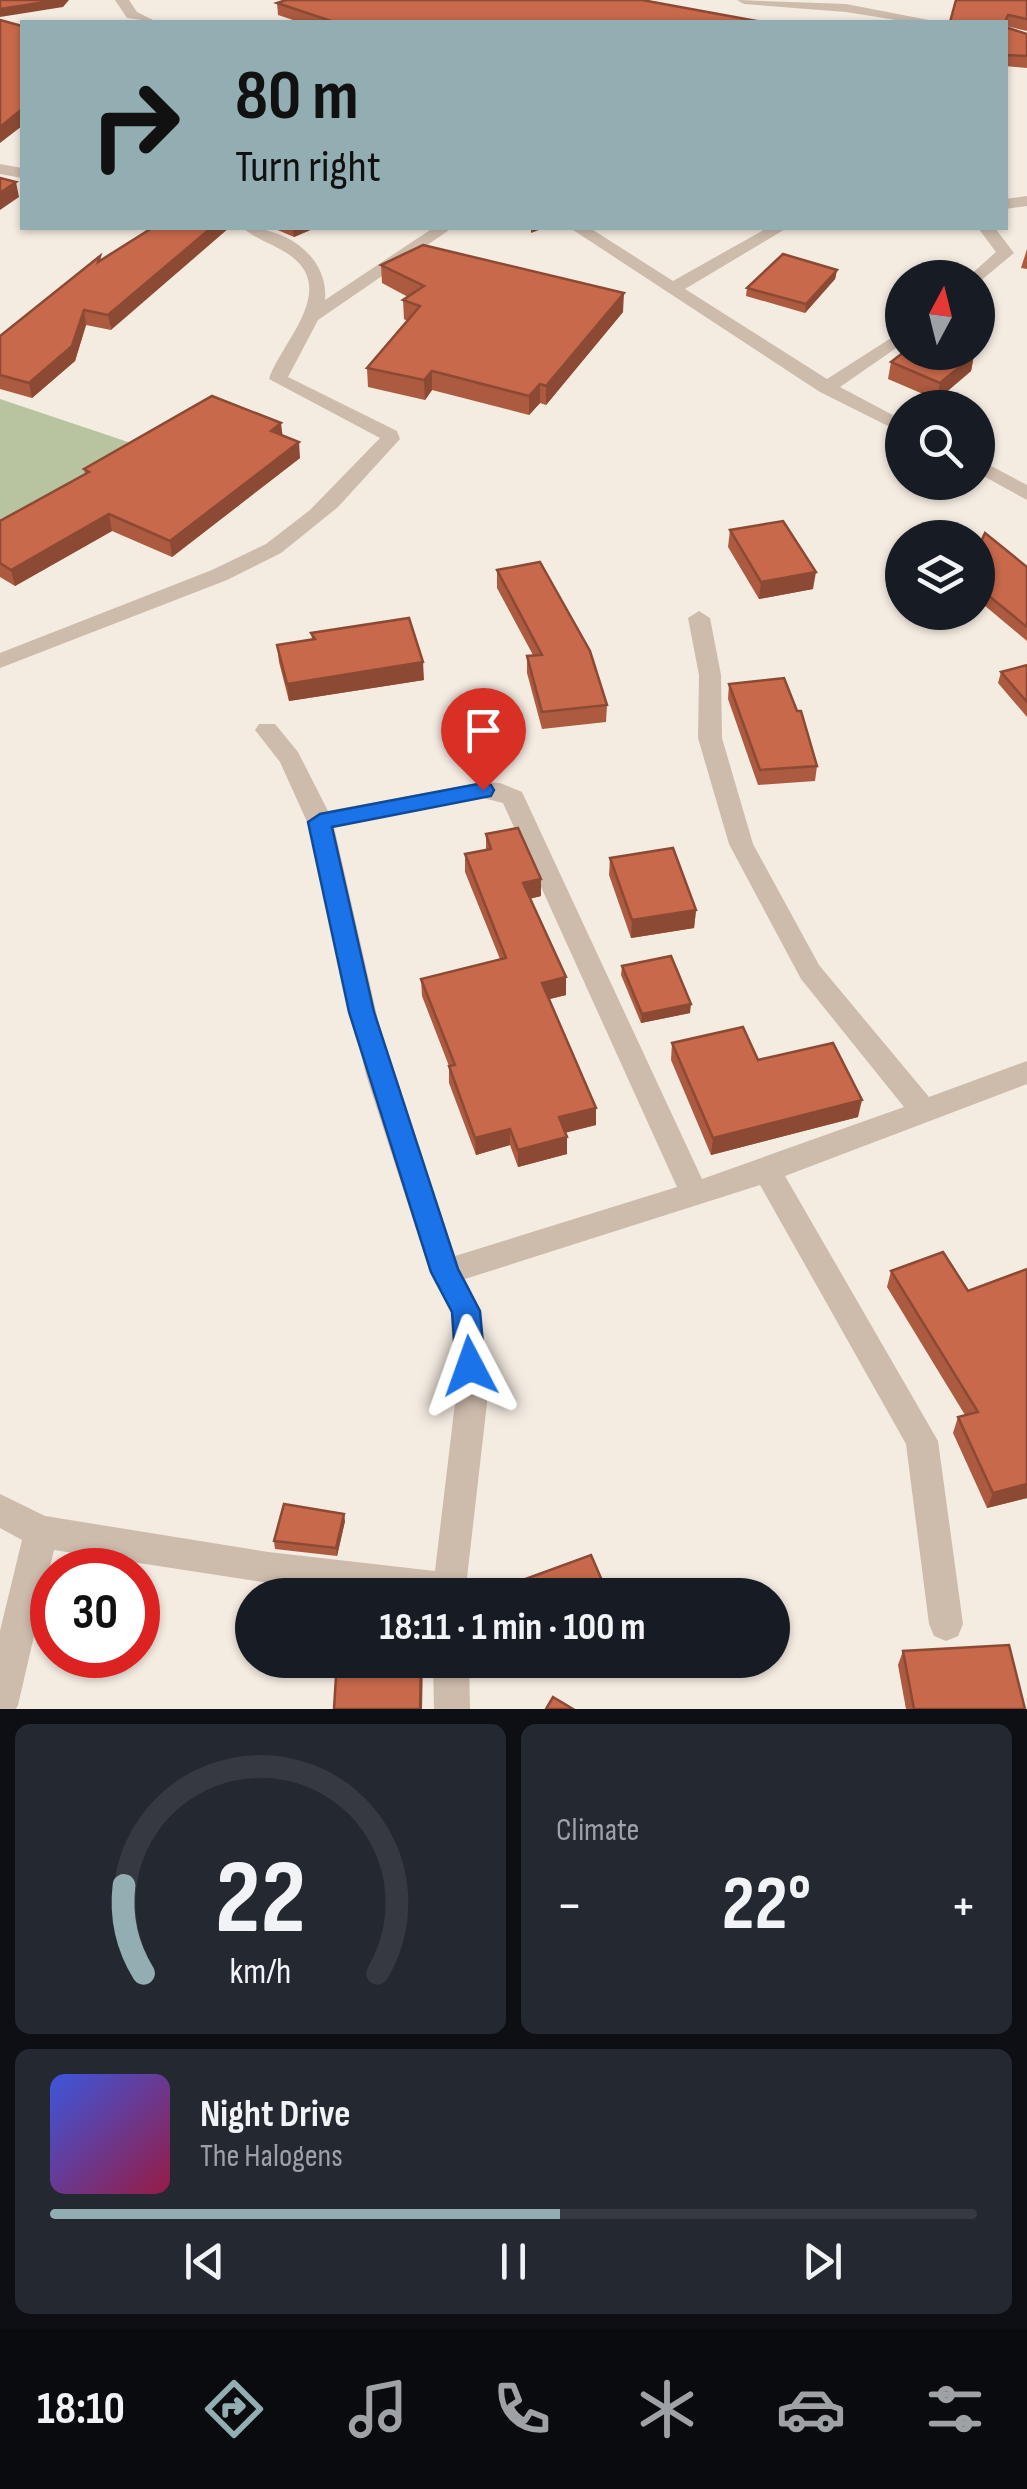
<!DOCTYPE html>
<html lang="en">
<head>
<meta charset="utf-8">
<style>
  body { margin:0; font-family:"Sofia Sans Condensed",sans-serif; background:#242831; color:#f1f3f6; height:100vh; display:flex; flex-direction:column; font-size:38px; white-space:nowrap }
  * { box-sizing:border-box; margin:0 }
  p { font-size:32px; color:#9ea1a6 }
  .icon { flex:none; width:55px; height:55px; fill:none; stroke:currentColor; stroke-width:2; stroke-linecap:round; stroke-linejoin:round }
  .map { position:relative; height:1709px; overflow:hidden }
  .drawer { display:flex; flex-direction:column; gap:15px; padding:15px; background:#0d0f14; flex:1 }
  .drawer>* { flex:none }
  .banner { position:absolute; left:20px; top:20px; width:988px; height:210px; border-radius:0px; box-shadow:0 2px 8px #0004; background:#92aeb2; color:#111; overflow:hidden }
  .needle { width:65px; rotate:7deg }
  .tools { position:absolute; left:885px; top:260px; display:grid; gap:20px }
  .tools a { display:grid; place-items:center; width:110px; height:110px; border-radius:50%; background:#171b24; box-shadow:0 2px 8px #0004; font-size:50px }
  .speed { position:absolute; left:30px; top:1548px; display:flex; gap:20px; font-size:50px; font-weight:700; text-align:center }
  .speed>* { display:grid; place-content:center; width:130px; height:130px; border-radius:50%; background:#171b24; box-shadow:0 2px 8px #0004; line-height:1 }
  .speed .limit { border:15px solid #d22; background:#fff; color:#111 }
  .pin { position:absolute; display:grid; place-items:center; width:85px; height:85px; color:#fff; margin:-102px -42px; border-radius:50% 50% 50% 0; rotate:-45deg; box-shadow:0 0 10px #0007 }
  .pin .icon { rotate:45deg }
  .me { position:absolute; width:110px; margin:-55px; rotate:356deg; stroke-linejoin:round; filter:drop-shadow(0 0 8px #0008) }
  .turn { display:flex; align-items:center; gap:35px; height:210px; padding:0 50px; font-size:45px }
  .turn .icon { width:130px; height:130px; stroke-width:2.5 }
  .turn b { display:block; font-size:70px; line-height:85px }
  .big { font-size:75px; font-weight:700; line-height:1.1 }
  .drawer .widget { flex:1; display:flex; flex-direction:column; justify-content:center; gap:15px; min-width:0; padding:0 35px; border-radius:15px; background:#242831 }
  .drawer .dial { align-items:center; gap:0 }
  .dial svg { height:260px; overflow:visible; fill:none; stroke:#363941; stroke-width:7; stroke-linecap:round; text-anchor:middle }
  .dial text { fill:#f1f3f6; stroke:none }
  .song { display:flex; align-items:center; gap:30px }
  .cover { width:120px; height:120px; border-radius:15px; background:linear-gradient(135deg,hsl(230 70% 55%),hsl(340 70% 35%)) }
  .played { height:10px; border-radius:5px; background:linear-gradient(90deg,#92aeb2 55%,#363941 55%) }
  .keys { display:flex; justify-content:space-around; direction:ltr }
  .heat { display:flex; justify-content:space-between; align-items:center; font-size:55px; direction:ltr }
  .drawer .tiles { flex:1; display:grid; gap:15px; grid-template-columns:1fr 1fr }
  .widget:last-child { grid-column:span 2 }
  .trip { position:absolute; left:235px; top:1578px; width:555px; height:100px; border-radius:50px; background:#171b24; box-shadow:0 2px 8px #0004; font-weight:700; line-height:100px; text-align:center }
  .menu { display:flex; height:160px; justify-content:space-around; align-items:center; background:#090b0e; color:#9ea1a6 }
  .menu .icon { width:70px; height:70px }
  .menu .on { color:#92aeb2 }
  .menu b { font-size:45px; color:#f1f3f6 }
  .map>svg:first-child { display:block }
  .green { fill:#b8c4a0 }
  .lines { fill:none; stroke-linecap:round; stroke-linejoin:round }
  .street { fill:#cdbbac; fill-rule:evenodd }
  .wall { fill:#ac5a40 }
  .shaded-wall { fill:#8c4a34 }
  .building { fill:#c8694b; stroke:#8c4a34; stroke-width:2.5 }
  .route { fill:#1a73e8; stroke:#114b97; stroke-width:2.5 }
</style>
</head>
<body>
<div class="map">
<svg width="1027" height="1709" viewBox="0 0 1027 1709">
  <rect width="100%" height="100%" fill="#f4ebe1"/>
  <path class="green" d="M 0,399 L 140,446 L 0,535 Z"/>
  <g class="lines">
    <g class="street">
      <path d="M 115,0 L 129,0 L 137,12 L 157,22 L 127,18 Z"/>
      <path d="M 737,0 L 846,4 L 939,22 L 909,22 L 846,12 L 744,4 Z"/>
      <path d="M 0,164 L 22,168 L 22,178 L 0,174 Z"/>
      <path d="M 1027,196 L 1027,206 L 1005,209 L 1005,199 Z"/>
      <path d="M 243,228 C 284,226 329,256 325,300 L 433,228 L 452,228 L 318,320 L 288,377 L 397,431 L 400,439 L 338,507 L 281,553 L 227,580 L 0,668 L 0,653 L 212,570 L 266,544 L 310,510 L 380,438 L 269,379 C 279,346 332,297 298,262 C 282,246 259,242 243,228 Z"/>
      <path d="M 570,228 L 590,228 L 673,281 L 767,228 L 787,228 L 685,289 L 827,379 L 902,331 L 902,344 L 840,387 L 902,420 L 902,433 L 820,392 Z"/>
      <path d="M 978,228 L 995,228 L 1014,253 L 978,283 L 978,278 L 967,278 L 996,252 Z"/>
      <path d="M 978,459 L 1027,485 L 1027,500 L 978,473 Z"/>
      <path d="M 699,611 L 710,618 L 721,675 L 722,738 L 753,844 L 819,965 L 929,1097 L 1027,1061 L 1027,1084 L 785,1176 L 938,1441 L 963,1624 L 958,1636 L 946,1641 L 934,1636 L 929,1624 L 906,1444 L 760,1185 L 465,1279 L 481,1311 L 487,1403 L 465,1595 L 347,1595 L 54,1550 L 18,1705 L 16,1709 L 0,1709 L 0,1631 L 22,1540 L 0,1528 L 0,1494 L 45,1516 L 268,1552 L 435,1571 L 455,1403 L 451,1312 L 430,1272 L 366,1075 L 308,824 L 280,762 L 255,730 L 259,724 L 275,724 L 298,752 L 328,811 L 483,782 L 500,783 L 522,792 L 702,1179 L 904,1107 L 801,979 L 729,844 L 698,738 L 699,675 L 688,618 ZM 483,798 L 503,803 L 677,1187 L 455,1256 L 383,1042 L 334,827 Z"/>
      <path d="M 433,1660 L 469,1660 L 470,1709 L 434,1709 Z"/>
    </g>
  </g>
  <g class="wall">
    <path d="M 956,0 L 1027,0 L 1027,31 L 1006,26 L 1005,28 L 1027,34 L 1027,68 L 1005,66 L 1005,22 Z"/>
    <path d="M 277,3 L 762,22 L 299,22 L 278,15 Z"/>
    <path d="M 273,228 L 315,228 L 294,237 Z"/>
    <path d="M 1027,249 L 1027,269 L 1021,268 Z"/>
    <path d="M 100,256 L 111,330 L 86,325 L 75,361 L 32,398 L 0,389 L 0,336 Z"/>
    <path d="M 381,265 L 623,312 L 546,405 L 540,403 L 529,415 L 432,390 L 425,400 L 368,387 L 367,368 L 407,321 L 404,319 L 403,300 L 408,297 L 382,283 Z"/>
    <path d="M 837,270 L 835,279 L 805,313 L 746,296 L 747,288 Z"/>
    <path d="M 974,355 L 971,371 L 937,400 L 888,379 L 891,362 Z"/>
    <path d="M 283,436 L 300,458 L 172,557 L 112,531 L 15,586 L 0,577 L 0,521 L 85,474 L 84,469 Z"/>
    <path d="M 730,530 L 813,589 L 759,599 L 728,547 Z"/>
    <path d="M 978,548 L 1027,567 L 1027,641 L 978,600 Z"/>
    <path d="M 497,570 L 607,705 L 606,722 L 542,729 L 527,673 L 527,656 L 533,655 L 497,588 Z"/>
    <path d="M 311,633 L 424,680 L 289,701 L 279,662 L 277,645 L 312,639 Z"/>
    <path d="M 1027,665 L 1027,717 L 998,683 L 1001,672 Z"/>
    <path d="M 729,684 L 817,766 L 815,781 L 758,785 L 728,699 Z"/>
    <path d="M 486,834 L 541,879 L 541,896 L 530,899 L 566,977 L 566,995 L 549,999 L 596,1108 L 596,1125 L 565,1133 L 567,1154 L 518,1167 L 510,1145 L 476,1155 L 449,1083 L 449,1066 L 422,996 L 421,979 L 500,959 L 465,872 L 465,854 L 486,850 Z"/>
    <path d="M 610,858 L 696,910 L 694,928 L 631,938 L 609,875 Z"/>
    <path d="M 622,966 L 690,1013 L 641,1023 L 621,975 Z"/>
    <path d="M 672,1043 L 758,1060 L 858,1117 L 711,1155 L 671,1060 Z"/>
    <path d="M 1027,1269 L 1027,1498 L 987,1508 L 953,1433 L 958,1417 L 965,1415 L 887,1287 L 891,1271 L 968,1291 Z"/>
    <path d="M 345,1521 L 337,1556 L 275,1549 L 274,1541 Z"/>
    <path d="M 903,1651 L 1025,1709 L 906,1709 L 898,1665 Z"/>
    <path d="M 74,1655 L 101,1655 L 100,1658 Z"/>
  </g>
  <g class="shaded-wall">
    <path d="M 58,0 L 69,0 L 63,7 L 0,17 L 0,9 Z"/>
    <path d="M 22,109 L 22,126 L 0,143 L 0,127 Z"/>
    <path d="M 16,182 L 19,197 L 0,210 L 0,193 Z"/>
    <path d="M 211,228 L 229,228 L 111,330 L 108,315 Z"/>
    <path d="M 293,228 L 315,228 L 294,237 Z"/>
    <path d="M 531,228 L 544,228 L 531,233 Z"/>
    <path d="M 837,270 L 835,279 L 805,313 L 806,304 Z"/>
    <path d="M 624,293 L 623,312 L 546,405 L 546,386 Z"/>
    <path d="M 84,310 L 86,325 L 75,361 L 32,398 L 29,383 Z"/>
    <path d="M 974,355 L 971,371 L 937,400 L 940,383 Z"/>
    <path d="M 432,371 L 432,390 L 425,400 L 424,380 Z"/>
    <path d="M 540,384 L 540,403 L 529,415 L 529,396 Z"/>
    <path d="M 281,423 L 283,439 L 271,431 Z"/>
    <path d="M 299,442 L 300,458 L 172,557 L 170,541 Z"/>
    <path d="M 109,514 L 112,531 L 15,586 L 11,570 Z"/>
    <path d="M 816,572 L 813,589 L 759,599 L 761,582 Z"/>
    <path d="M 423,662 L 424,680 L 289,701 L 287,684 Z"/>
    <path d="M 541,879 L 541,896 L 523,900 L 523,883 Z"/>
    <path d="M 696,910 L 694,928 L 631,938 L 632,920 Z"/>
    <path d="M 566,977 L 566,995 L 542,1001 L 542,983 Z"/>
    <path d="M 691,1004 L 690,1013 L 641,1023 L 642,1014 Z"/>
    <path d="M 862,1100 L 858,1117 L 711,1155 L 713,1138 Z"/>
    <path d="M 596,1108 L 596,1125 L 559,1134 L 559,1117 Z"/>
    <path d="M 510,1129 L 510,1145 L 476,1155 L 475,1138 Z"/>
    <path d="M 567,1137 L 567,1154 L 518,1167 L 518,1150 Z"/>
    <path d="M 1027,1484 L 1027,1498 L 987,1508 L 993,1493 Z"/>
    <path d="M 344,1514 L 345,1521 L 337,1556 L 336,1548 Z"/>
    <path d="M 421,1660 L 423,1660 L 422,1709 L 420,1709 Z"/>
  </g>
  <g class="building">
    <path d="M 0,0 L 58,0 L 0,9 Z"/>
    <path d="M 286,0 L 642,0 L 762,22 L 334,22 L 277,3 Z"/>
    <path d="M 956,0 L 1027,0 L 1027,19 L 1008,15 L 1005,22 L 950,22 Z"/>
    <path d="M 0,20 L 22,26 L 22,109 L 0,127 Z"/>
    <path d="M 1005,27 L 1027,34 L 1027,56 L 1005,55 Z"/>
    <path d="M 0,178 L 16,182 L 0,193 Z"/>
    <path d="M 152,228 L 211,228 L 108,315 L 84,310 L 72,346 L 29,383 L 0,375 L 0,336 L 100,256 L 98,262 Z"/>
    <path d="M 423,245 L 624,293 L 546,386 L 540,384 L 529,396 L 432,371 L 424,380 L 367,368 L 420,306 L 403,300 L 424,286 L 381,265 Z"/>
    <path d="M 783,254 L 837,270 L 806,304 L 747,288 Z"/>
    <path d="M 904,352 L 969,352 L 974,355 L 940,383 L 891,362 Z"/>
    <path d="M 212,396 L 281,423 L 271,431 L 299,442 L 170,541 L 109,514 L 11,570 L 0,563 L 0,521 L 89,472 L 84,469 Z"/>
    <path d="M 783,521 L 816,572 L 761,582 L 730,530 Z"/>
    <path d="M 985,533 L 1027,567 L 1027,627 L 978,587 L 978,548 Z"/>
    <path d="M 540,562 L 590,651 L 607,705 L 542,712 L 527,656 L 542,655 L 497,570 Z"/>
    <path d="M 409,618 L 423,662 L 287,684 L 277,645 L 315,639 L 311,633 Z"/>
    <path d="M 1027,665 L 1027,702 L 1001,672 Z"/>
    <path d="M 784,678 L 797,711 L 801,711 L 817,766 L 760,770 L 729,684 Z"/>
    <path d="M 518,828 L 541,879 L 523,883 L 566,977 L 542,983 L 596,1108 L 559,1117 L 567,1137 L 518,1150 L 510,1129 L 475,1138 L 449,1066 L 455,1065 L 421,979 L 506,958 L 465,854 L 491,849 L 486,834 Z"/>
    <path d="M 673,848 L 696,910 L 632,920 L 610,858 Z"/>
    <path d="M 671,956 L 691,1004 L 642,1014 L 622,966 Z"/>
    <path d="M 743,1027 L 758,1060 L 833,1043 L 862,1100 L 713,1138 L 672,1043 Z"/>
    <path d="M 943,1252 L 968,1291 L 1027,1269 L 1027,1484 L 993,1493 L 958,1417 L 978,1412 L 891,1271 Z"/>
    <path d="M 284,1504 L 344,1514 L 336,1548 L 274,1541 Z"/>
    <path d="M 591,1555 L 607,1592 L 599,1595 L 526,1595 L 520,1581 Z"/>
    <path d="M 1009,1645 L 1025,1709 L 914,1709 L 903,1651 Z"/>
    <path d="M 337,1660 L 421,1660 L 420,1709 L 334,1709 Z"/>
    <path d="M 553,1697 L 573,1709 L 546,1709 Z"/>
  </g>
  <path class="route" d="M 483,783 L 491,785 L 494,790 L 491,796 L 332,827 L 374,1012 L 458,1269 L 480,1311 L 485,1366 L 480,1375 L 470,1379 L 460,1375 L 456,1366 L 452,1312 L 431,1272 L 349,1012 L 308,822 L 320,814 Z"/>
</svg>
<div class="tools">
<a><svg class="needle" viewBox="-14 -14 28 28"><path d="M0-13l5 13h-10z" fill="#e53935"/><path d="M0 13l5-13h-10z" fill="#9ea1a6"/></svg></a>
<a><svg class="icon" aria-label="search" viewBox="0 0 24 24"><circle cx="10" cy="10" r="6"/><path d="M15 15l6 6"/></svg></a>
<a><svg class="icon" aria-label="layers" viewBox="0 0 24 24"><path d="M12 4l9 5-9 5-9-5zM3 14l9 5 9-5"/></svg></a>
</div>
<div class="speed"><div class="limit">30</div></div>
<div class="pin" style="left:483px;top:790px;background:#d93025"><svg class="icon" aria-label="arrive" viewBox="0 0 24 24"><path d="M6 21V4h12l-3 4 3 4H6"/></svg></div>
<svg class="me" style="left:470px;top:1366px" viewBox="-20 -20 40 40"><path d="M0-17L14 15 0 8-14 15z" fill="#1a73e8" stroke="#fff" stroke-width="4"/></svg>
<div class="trip">18:11 · 1 min · 100 m</div>
<div class="banner">
<div class="turn"><svg class="icon" aria-label="right" viewBox="0 0 24 24"><path d="M7 20v-9h11M14 6l5 5-5 5"/></svg><div><b>80 m</b>Turn right</div></div>
</div>
</div>
<section class="drawer">
<div class="tiles">
<div class="widget dial"><svg viewBox="0 0 100 80">
<path d="M14 69A42 42 0 1 1 86 69"/>
<path d="M14 69A42 42 0 0 1 8 42" stroke="#92aeb2"/>
<text x="50" y="56" font-size="32" font-weight="700">22</text>
<text x="50" y="72" font-size="11">km/h</text>
</svg></div>
<div class="widget"><p>Climate</p>
<div class="heat"><a>−</a><b class="big">22°</b><a>+</a></div>
</div>
<div class="widget">
<div class="song"><i class="cover"></i><div><b>Night Drive</b><p>The Halogens</p></div></div>
<div class="played"></div>
<div class="keys"><svg class="icon" aria-label="previous" viewBox="0 0 24 24"><path d="M18 5L8 12l10 7zM5 5v14"/></svg><svg class="icon" aria-label="pause" viewBox="0 0 24 24"><path d="M8 5v14M16 5v14"/></svg><svg class="icon" aria-label="next" viewBox="0 0 24 24"><path d="M6 5l10 7-10 7zM19 5v14"/></svg></div>
</div>
</div>
</section>
<nav class="menu">
<b>18:10</b>
<svg class="icon on" aria-label="directions" viewBox="0 0 24 24"><path d="M12 3l9 9-9 9-9-9zM9 14v-3h6M13 9l2 2-2 2"/></svg>
<svg class="icon" aria-label="music" viewBox="0 0 24 24"><path d="M9 18V5l10-2v13"/><circle cx="6" cy="18" r="3"/><circle cx="16" cy="16" r="3"/></svg>
<svg class="icon" aria-label="phone" viewBox="0 0 24 24"><path d="M5 4h4l2 5-3 2q2 4 5 5l2-3 5 2v4C11 20 4 13 5 4z"/></svg>
<svg class="icon" aria-label="climate" viewBox="0 0 24 24"><path d="M12 3v18M4 7l16 10M4 17L20 7"/></svg>
<svg class="icon" aria-label="car" viewBox="0 0 24 24"><path d="M5 17H2v-5l4-1 3-4h7l3 4 3 1v5h-3M9 17h6M6 11h13"/><circle cx="7" cy="17" r="2"/><circle cx="17" cy="17" r="2"/></svg>
<svg class="icon" aria-label="filters" viewBox="0 0 24 24"><path d="M4 7h16M4 17h16"/><circle cx="9" cy="7" r="2"/><circle cx="15" cy="17" r="2"/></svg>
</nav>
</body>
</html>
